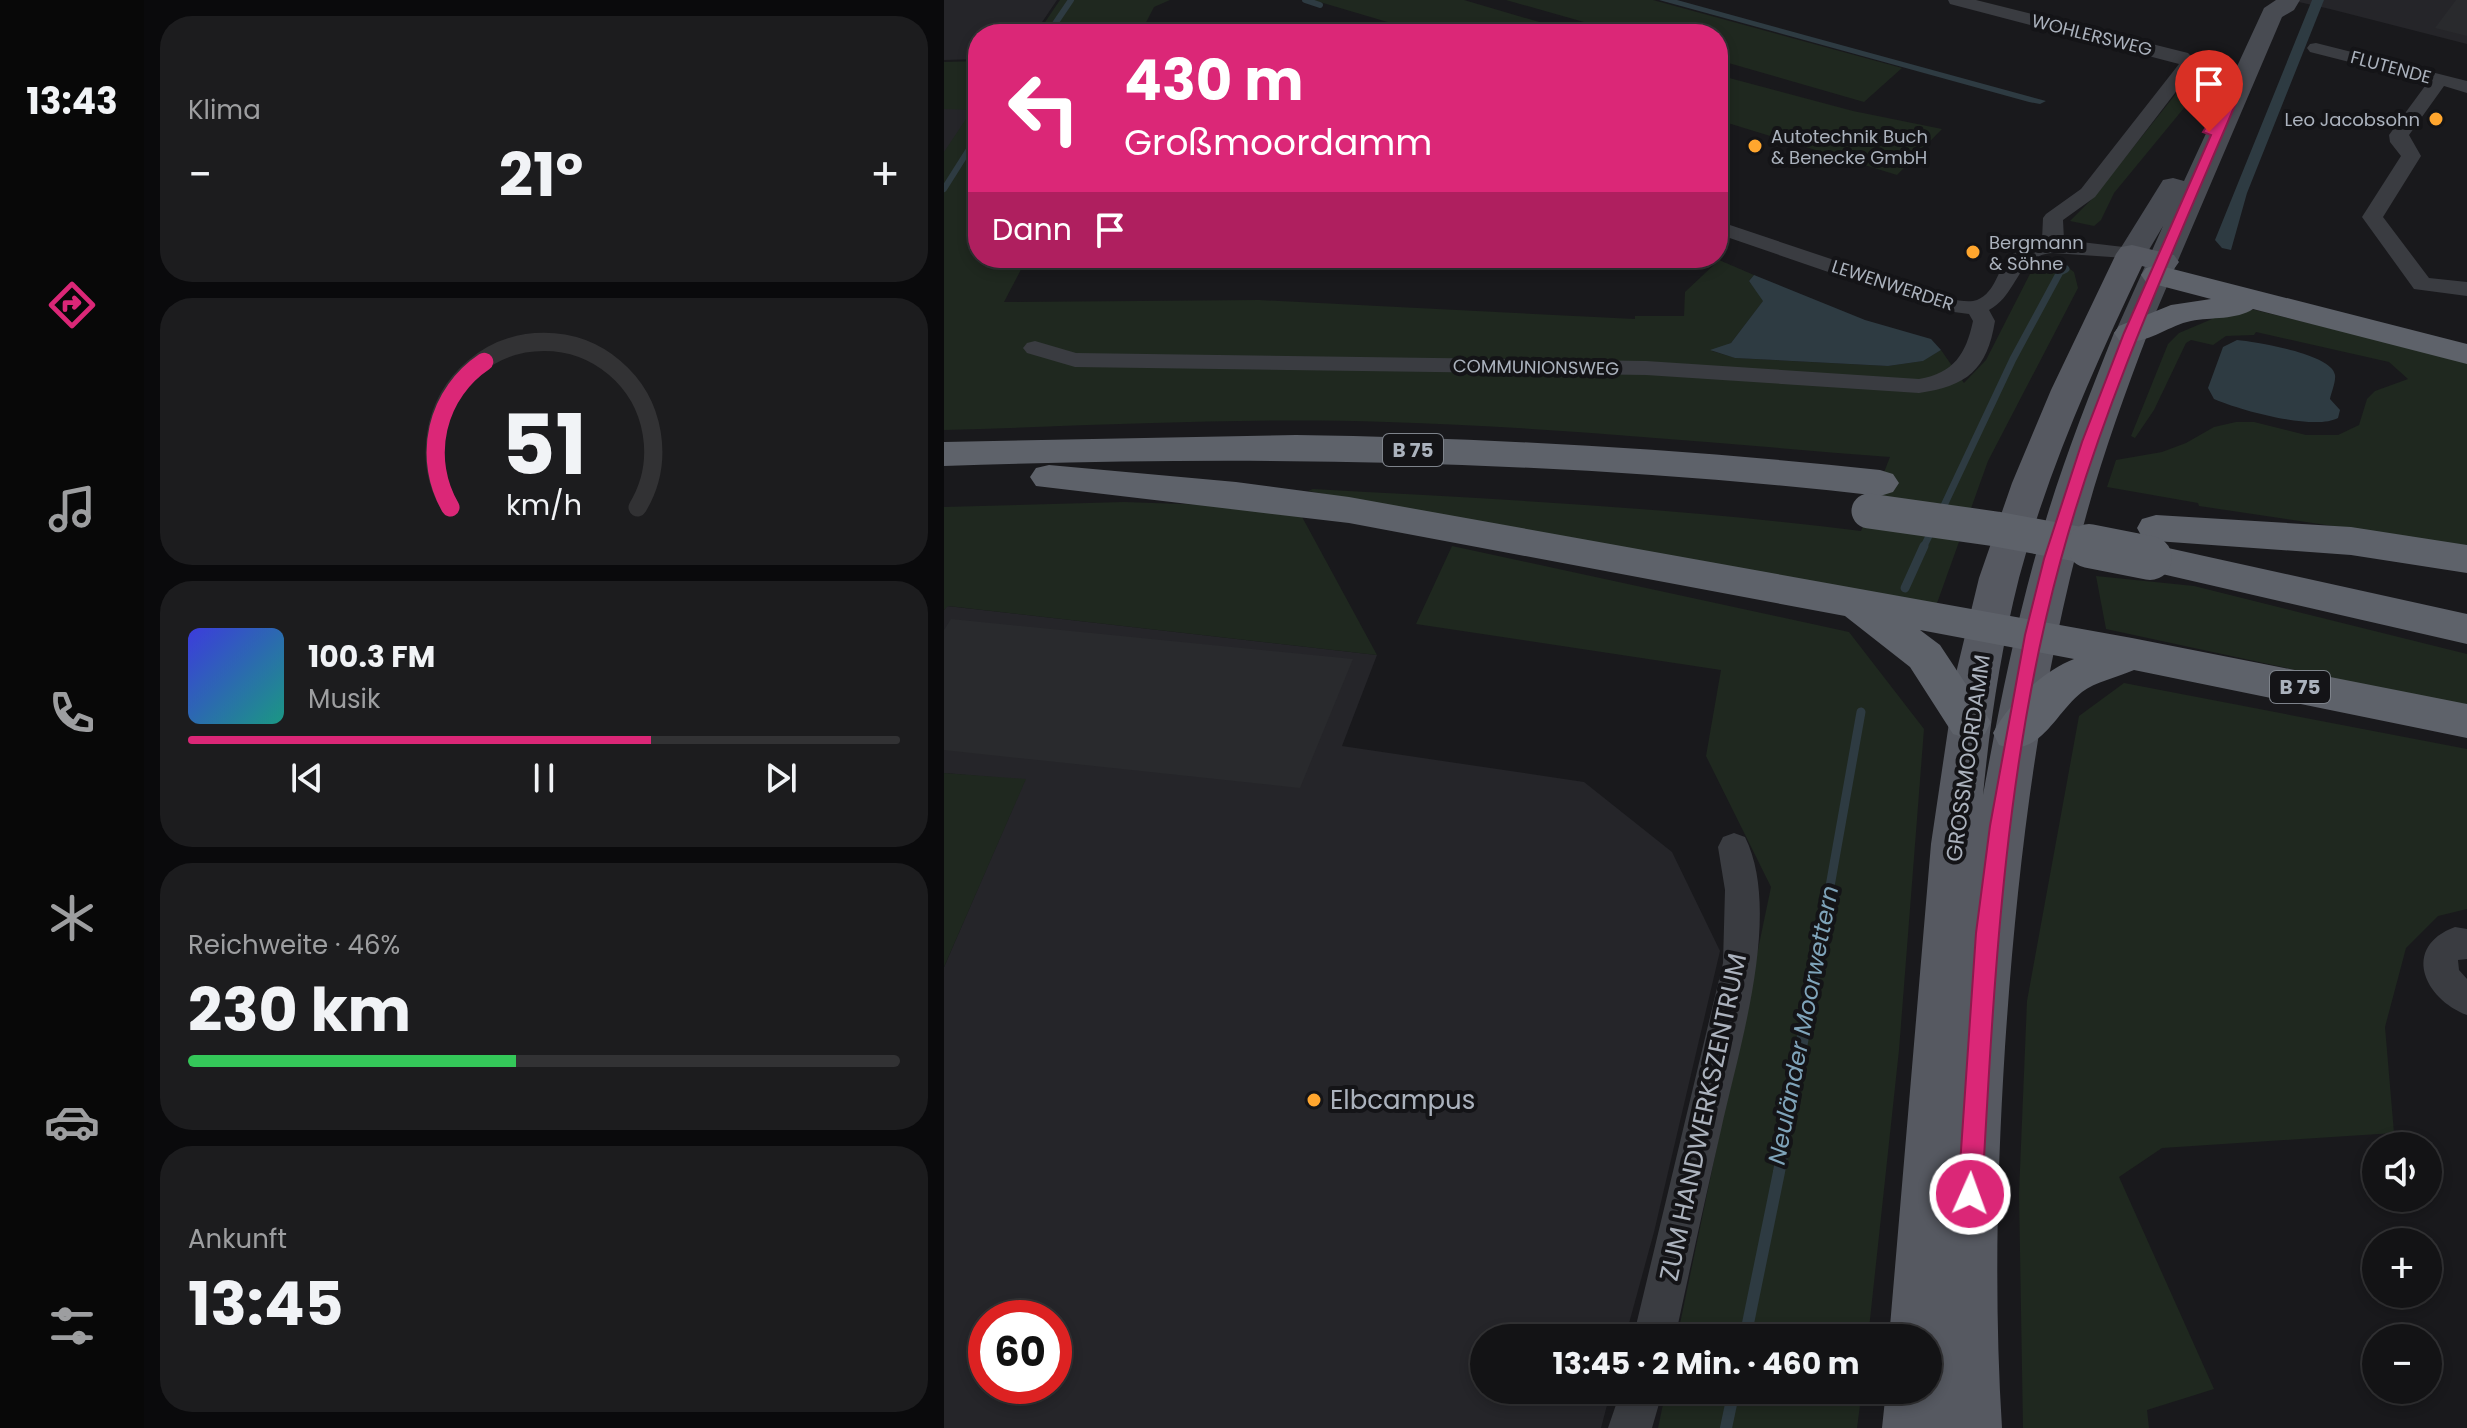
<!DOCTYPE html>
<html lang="de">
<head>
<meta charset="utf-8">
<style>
  body { margin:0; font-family:Poppins,sans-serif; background:#1c1c1e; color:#f1f3f6; height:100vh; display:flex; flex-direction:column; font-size:30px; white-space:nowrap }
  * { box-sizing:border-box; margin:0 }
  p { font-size:26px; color:#9d9ea0 }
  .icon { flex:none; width:44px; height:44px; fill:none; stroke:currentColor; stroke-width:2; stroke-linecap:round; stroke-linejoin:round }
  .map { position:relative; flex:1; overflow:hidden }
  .side { display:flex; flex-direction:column; gap:16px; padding:16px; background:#0a0a0c; width:800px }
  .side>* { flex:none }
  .guide { position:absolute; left:24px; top:24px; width:760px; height:244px; border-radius:32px; box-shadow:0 4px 12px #0003,0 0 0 2px #323234; background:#db2777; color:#fff; overflow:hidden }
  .controls { position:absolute; left:1418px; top:1132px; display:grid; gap:16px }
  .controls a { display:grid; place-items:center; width:80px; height:80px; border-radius:50%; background:#131315; box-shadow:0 4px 12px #0003,0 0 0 2px #323234; font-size:40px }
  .speed { position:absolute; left:24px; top:1300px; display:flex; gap:16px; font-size:40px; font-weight:700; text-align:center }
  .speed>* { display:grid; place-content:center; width:104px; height:104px; border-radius:50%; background:#131315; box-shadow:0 4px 12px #0003,0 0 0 2px #323234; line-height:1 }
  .speed .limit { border:12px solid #d22; background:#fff; color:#111 }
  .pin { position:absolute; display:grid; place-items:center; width:68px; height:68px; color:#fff; margin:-82px -34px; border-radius:50% 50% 50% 0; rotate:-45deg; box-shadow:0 0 8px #0007 }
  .pin .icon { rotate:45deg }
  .me { position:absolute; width:88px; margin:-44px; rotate:2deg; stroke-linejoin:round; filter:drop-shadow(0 0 6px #0008) }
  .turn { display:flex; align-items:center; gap:28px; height:168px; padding:0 24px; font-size:36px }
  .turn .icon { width:104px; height:104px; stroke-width:2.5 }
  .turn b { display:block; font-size:56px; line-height:68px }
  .then { display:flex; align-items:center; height:76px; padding:0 24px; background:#0003; gap:16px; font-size:30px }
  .big { font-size:60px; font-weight:700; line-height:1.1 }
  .side .card { flex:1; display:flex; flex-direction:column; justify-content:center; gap:12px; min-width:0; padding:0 28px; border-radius:32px; background:#1c1c1e }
  .side .dial { align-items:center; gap:0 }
  .dial svg { height:208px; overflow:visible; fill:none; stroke:#323234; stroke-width:7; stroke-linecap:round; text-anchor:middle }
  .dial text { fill:#f1f3f6; stroke:none }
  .song { display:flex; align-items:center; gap:24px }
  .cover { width:96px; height:96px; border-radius:12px; background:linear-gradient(135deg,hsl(240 70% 55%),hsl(170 70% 35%)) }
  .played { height:8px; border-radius:4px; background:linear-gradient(90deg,#db2777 65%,#323234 65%) }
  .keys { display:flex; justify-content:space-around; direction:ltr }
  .heat { display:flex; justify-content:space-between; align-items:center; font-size:44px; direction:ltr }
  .charge { height:12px; border-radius:6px; background:linear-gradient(90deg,#34c759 46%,#323234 0) }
  .trip { position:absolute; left:526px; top:1324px; width:472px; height:80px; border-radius:40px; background:#131315; box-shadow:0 4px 12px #0003,0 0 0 2px #323234; font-weight:700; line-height:80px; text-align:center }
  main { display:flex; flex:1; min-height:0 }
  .tab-bar { display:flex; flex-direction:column; width:144px; justify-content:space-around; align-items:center; background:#080808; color:#9d9ea0 }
  .tab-bar .icon { width:56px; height:56px }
  .tab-bar .current { color:#db2777 }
  .tab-bar b { font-size:36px; color:#f1f3f6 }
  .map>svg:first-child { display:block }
  .built { fill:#252529; fill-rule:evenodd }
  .green { fill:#1f281f }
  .water { fill:#2e3b42 }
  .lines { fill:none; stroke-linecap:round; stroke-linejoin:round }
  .stream-far3 { stroke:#2e3b42; stroke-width:6 }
  .stream-far2 { stroke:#2e3b42; stroke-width:7 }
  .stream-far1 { stroke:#2e3b42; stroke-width:9 }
  .stream { stroke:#2e3b42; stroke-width:12 }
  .building { fill:#292a2d }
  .minor { fill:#3a3c41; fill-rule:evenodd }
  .secondary { fill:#484b52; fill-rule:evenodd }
  .primary { fill:#565961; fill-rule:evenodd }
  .trunk { fill:#5e626a; fill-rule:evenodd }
  .trunk-bridge-far1 { stroke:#5e626a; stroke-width:35 }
  .trunk-bridge { stroke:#5e626a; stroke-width:44 }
  .route { fill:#db2777; stroke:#8e194d; stroke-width:2 }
  .poi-dot { fill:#ffa62e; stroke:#141417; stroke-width:3 }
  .labels { text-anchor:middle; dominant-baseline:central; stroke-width:8; stroke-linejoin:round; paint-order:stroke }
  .far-street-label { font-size:18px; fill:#abb2bd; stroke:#141417 }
  .far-poi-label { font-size:18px; fill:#abb2bd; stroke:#141417; text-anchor:start }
  .shield { fill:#141417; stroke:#7e838b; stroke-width:2 }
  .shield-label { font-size:20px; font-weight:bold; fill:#abb2bd }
  .street-label { font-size:22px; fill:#abb2bd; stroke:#141417 }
  .water-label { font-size:24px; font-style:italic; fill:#7fa4ba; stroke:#141417 }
  .near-poi-label { font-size:26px; fill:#abb2bd; stroke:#141417; text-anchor:start }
  .near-street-label { font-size:26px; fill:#abb2bd; stroke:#141417 }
</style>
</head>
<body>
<main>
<nav class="tab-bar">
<b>13:43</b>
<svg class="icon current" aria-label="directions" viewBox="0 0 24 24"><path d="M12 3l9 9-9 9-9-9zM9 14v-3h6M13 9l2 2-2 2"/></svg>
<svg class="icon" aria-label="music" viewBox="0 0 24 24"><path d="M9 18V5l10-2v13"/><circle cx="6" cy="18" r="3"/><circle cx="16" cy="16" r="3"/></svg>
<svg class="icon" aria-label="phone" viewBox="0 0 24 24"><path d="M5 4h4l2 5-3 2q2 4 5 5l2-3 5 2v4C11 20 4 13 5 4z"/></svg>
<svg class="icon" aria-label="climate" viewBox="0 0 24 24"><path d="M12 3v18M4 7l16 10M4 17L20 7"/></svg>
<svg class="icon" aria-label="car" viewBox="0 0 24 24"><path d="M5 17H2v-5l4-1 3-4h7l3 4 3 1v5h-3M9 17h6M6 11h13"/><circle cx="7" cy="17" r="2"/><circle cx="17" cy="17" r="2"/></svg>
<svg class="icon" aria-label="filters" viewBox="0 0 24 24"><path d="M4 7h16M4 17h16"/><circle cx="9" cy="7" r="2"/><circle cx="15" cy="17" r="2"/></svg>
</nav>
<section class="side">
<div class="card"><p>Klima</p>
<div class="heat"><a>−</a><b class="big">21°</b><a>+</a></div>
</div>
<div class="card dial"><svg viewBox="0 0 100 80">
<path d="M14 69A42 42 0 1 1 86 69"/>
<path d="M14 69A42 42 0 0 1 27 13" stroke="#db2777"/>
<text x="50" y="56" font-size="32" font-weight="700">51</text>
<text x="50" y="72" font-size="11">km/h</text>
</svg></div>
<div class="card">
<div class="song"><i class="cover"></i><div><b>100.3 FM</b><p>Musik</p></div></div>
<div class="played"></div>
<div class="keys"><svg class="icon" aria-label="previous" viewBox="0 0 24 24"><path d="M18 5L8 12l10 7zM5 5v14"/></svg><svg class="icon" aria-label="pause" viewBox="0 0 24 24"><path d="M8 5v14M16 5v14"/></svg><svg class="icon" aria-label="next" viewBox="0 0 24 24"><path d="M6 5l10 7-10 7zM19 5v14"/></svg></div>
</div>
<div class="card"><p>Reichweite · 46%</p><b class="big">230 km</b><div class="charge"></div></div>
<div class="card"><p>Ankunft</p><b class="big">13:45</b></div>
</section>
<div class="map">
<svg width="1523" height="1428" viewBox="0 0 1523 1428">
  <rect width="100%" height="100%" fill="#19191c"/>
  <g class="built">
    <path d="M 0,0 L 113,0 L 90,34 L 34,34 L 34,59 L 0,60 Z"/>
    <path d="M 1346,0 L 1523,0 L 1523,44 L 1386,9 Z"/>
    <path d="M 0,107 L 34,107 L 0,165 Z"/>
    <path d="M 3,606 L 433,655 L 398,746 L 640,782 L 728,852 L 776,951 L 710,1232 L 681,1338 L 540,1338 L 540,1390 L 667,1390 L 657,1428 L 0,1428 L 0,967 L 81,780 L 0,773 L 0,610 ZM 42,1318 L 110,1318 L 110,1386 L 42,1386 Z"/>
  </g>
  <g class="green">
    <path d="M 116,0 L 226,0 L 210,7 L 196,34 L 93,34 Z"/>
    <path d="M 369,0 L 520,0 L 636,34 L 484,34 Z"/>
    <path d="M 562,0 L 709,0 L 958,68 L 920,102 L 774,60 L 774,34 L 682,34 Z"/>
    <path d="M 34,61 L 34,258 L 83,258 L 60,302 L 315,300 L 691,319 L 691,316 L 740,316 L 741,292 L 775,260 L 810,275 L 805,281 L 820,300 L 787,343 L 768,351 L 792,358 L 944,366 L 978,361 L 997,350 L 1020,383 L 1042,360 L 1090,266 L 1111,258 L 1130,272 L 1134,288 L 1044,461 L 992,606 L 364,491 L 369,489 C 553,499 735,508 917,531 L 946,457 C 778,444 611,427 443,422 C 296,417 147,426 0,430 L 0,152 L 28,110 L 0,109 L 0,62 Z"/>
    <path d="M 1255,65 L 1272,69 L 1170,193 L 1157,220 L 1150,226 L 1126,221 L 1147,200 Z"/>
    <path d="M 774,75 L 909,111 L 998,129 L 953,175 L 774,120 Z"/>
    <path d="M 1286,309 L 1311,310 L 1523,361 L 1523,546 L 1255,506 L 1254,503 L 1163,487 L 1172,460 L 1218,452 L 1242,443 L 1270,427 L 1292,422 L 1310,422 L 1362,435 L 1394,435 L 1415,425 L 1423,399 L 1431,391 L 1464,379 L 1445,362 L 1312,332 L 1310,335 L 1282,336 L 1269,345 L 1247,340 L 1242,343 L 1210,410 L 1191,438 L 1187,436 L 1224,344 L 1235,333 L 1268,319 L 1269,314 Z"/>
    <path d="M 180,502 L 268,505 L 357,515 L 433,655 L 4,606 L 0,610 L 0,507 Z"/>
    <path d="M 508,546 L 905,632 L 980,729 L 955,1050 L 924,1338 L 733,1338 L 827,887 L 762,756 L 777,670 L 472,624 Z"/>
    <path d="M 1152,576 L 1250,586 L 1523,654 L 1523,707 L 1162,629 Z"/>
    <path d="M 1180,683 L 1523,749 L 1523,909 L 1494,916 L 1462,948 L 1441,1027 L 1450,1133 L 1218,1148 L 1175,1177 L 1270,1389 L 1203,1410 L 1205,1428 L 1079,1428 L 1075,1193 L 1083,1001 L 1135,716 Z"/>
    <path d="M 0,773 L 82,779 L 0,967 Z"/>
    <path d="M 722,1390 L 918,1390 L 913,1428 L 714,1428 Z"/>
  </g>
  <g class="water">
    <path d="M 715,0 L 733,0 L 1102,101 L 1096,104 L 1085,102 Z"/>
    <path d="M 1368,0 L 1380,0 L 1303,193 L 1287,250 L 1278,248 L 1271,240 Z"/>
    <path d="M 810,275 L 921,320 L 987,339 L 997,350 L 979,361 L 944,366 L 791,358 L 766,350 L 787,343 L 819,301 L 805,281 Z"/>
    <path d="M 1293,340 C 1313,342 1388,354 1391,375 C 1392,382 1387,393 1386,399 L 1396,410 L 1394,418 C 1370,431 1295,410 1270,399 L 1264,388 L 1279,347 Z"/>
  </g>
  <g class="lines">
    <g class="stream-far3">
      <path d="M 361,0 L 376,5"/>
      <path d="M 104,34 L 127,0"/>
      <path d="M 0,189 L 34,135"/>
    </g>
    <g class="stream-far2">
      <path d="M 996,514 L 1069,359 L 1116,272 L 1122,269"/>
      <path d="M 979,548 L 989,528"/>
    </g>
    <g class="stream-far1">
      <path d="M 961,588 L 980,546"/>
      <path d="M 877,937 L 917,712"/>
    </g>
    <g class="stream">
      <path d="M 801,1338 L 835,1172 L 877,935"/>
      <path d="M 782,1428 L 790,1390"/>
    </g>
  </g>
  <g class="building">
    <path d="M 1512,0 L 1523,0 L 1523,36 L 1491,28 Z"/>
    <path d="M 7,619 L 409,659 L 356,788 L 0,750 L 0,630 Z"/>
  </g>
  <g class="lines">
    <g class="minor">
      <path d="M 1004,0 L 1032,0 L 1244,53 L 1254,63 L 1151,197 L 1119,220 L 1120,240 L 1188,248 L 1196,249 L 1199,254 L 1196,259 L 1109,253 C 1072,255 1074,295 1045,310 L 1051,321 C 1043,370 1023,386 975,393 L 702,375 L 131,367 L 83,353 L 79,348 L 83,343 L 91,341 L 132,353 L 702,361 L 975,379 C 1010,373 1022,354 1029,321 L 1025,314 L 995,310 L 774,234 L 774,221 L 1006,299 C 1014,300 1025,303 1033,300 C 1061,288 1048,250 1098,240 L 1099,218 L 1102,214 L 1137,189 L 1235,64 L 1006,4 Z"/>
      <path d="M 1372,43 L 1523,81 L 1523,93 L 1500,86 L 1465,135 L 1477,156 L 1439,217 L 1485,278 L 1523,282 L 1523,296 L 1470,289 L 1418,217 L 1457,156 L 1446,142 L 1445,135 L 1484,82 L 1366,52 L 1363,48 L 1366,44 Z"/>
      <path d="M 790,833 L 801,837 C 839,913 794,1051 777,1130 C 761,1199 746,1269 731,1338 L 689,1338 L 779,963 L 781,890 L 774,847 L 779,837 Z"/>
      <path d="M 1511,927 L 1523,929 L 1523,959 L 1514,960 L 1515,970 L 1523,979 L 1523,1015 C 1480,999 1457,947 1511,927 Z"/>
      <path d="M 677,1390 L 719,1390 L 708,1428 L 664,1428 Z"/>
    </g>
    <path class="secondary" d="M 1356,0 L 1350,10 L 1338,17 L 1203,333 L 1198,340 L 1187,343 L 1176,340 L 1171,333 L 1219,226 L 1199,260 L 1188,263 L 1177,260 L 1173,254 L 1219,180 L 1229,178 L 1240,181 L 1320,8 L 1332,0 Z"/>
    <path class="primary" d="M 1188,245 L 1230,255 L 1235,262 L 1230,269 L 1219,272 L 1198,266 C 1150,367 1104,470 1075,578 C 1057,649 1046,722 1039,795 C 1056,701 1075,608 1103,516 C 1122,454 1146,393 1170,333 L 1175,326 L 1187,323 L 1199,326 L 1204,333 C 1181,393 1159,454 1142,516 C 1094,690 1073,868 1061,1047 C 1053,1174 1050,1301 1058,1428 L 938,1428 L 942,1390 L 984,1390 L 984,1338 L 945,1338 L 987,844 L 1013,669 L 1035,578 L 1068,483 L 1107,390 L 1172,254 L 1177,247 Z"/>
    <g class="trunk">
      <path d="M 1213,265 L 1523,344 L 1523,364 L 1309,309 C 1293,320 1267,317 1247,321 C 1222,326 1202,347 1175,340 L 1170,333 L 1175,326 L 1227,305 L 1267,299 L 1202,282 L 1197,275 L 1202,268 Z"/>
      <path d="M 352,435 C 547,438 741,449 936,470 L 949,474 L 955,483 L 949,492 L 936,496 C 622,460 316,455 0,466 L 0,442 Z"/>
      <path d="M 105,465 L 292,482 L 405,497 L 1188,638 L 1523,704 L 1523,738 L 1190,670 C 1174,677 1151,682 1138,692 C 1110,714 1096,759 1055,745 L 1049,733 C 1065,703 1099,671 1130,659 L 976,630 L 996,645 L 1047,722 L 1041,734 L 1025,739 L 1009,734 L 966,667 L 901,616 L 405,523 L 92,486 L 86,477 L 92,468 Z"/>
      <path d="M 1212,515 L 1407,527 L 1523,545 L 1523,573 L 1407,555 L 1212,541 L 1198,537 L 1193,528 L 1198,519 Z"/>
      <path d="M 1206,544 L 1523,614 L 1523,644 L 1192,568 L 1186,558 L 1192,548 Z"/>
    </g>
    <path class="trunk-bridge-far1" d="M 925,511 L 1052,529 L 1155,548"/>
    <path class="trunk-bridge" d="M 1145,546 L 1206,558"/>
  </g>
  <path class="route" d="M 1287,89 L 1297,91 C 1232,245 1161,398 1117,559 C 1060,766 1050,982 1038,1194 L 1035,1203 L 1026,1206 L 1018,1203 L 1014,1194 L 1032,933 L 1046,826 L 1081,635 L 1100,559 L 1138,442 L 1180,333 L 1267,135 L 1259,132 Z"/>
  <g class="poi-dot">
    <circle cx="1492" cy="119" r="8"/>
    <circle cx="811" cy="146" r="8"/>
    <circle cx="1029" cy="252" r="8"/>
    <circle cx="370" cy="1100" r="8"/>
  </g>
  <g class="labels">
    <g class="far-street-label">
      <text transform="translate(1148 35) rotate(14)">WOHLERSWEG</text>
      <text transform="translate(1447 67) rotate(15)">FLUTENDE</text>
      <text transform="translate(949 285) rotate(18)">LEWENWERDER</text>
      <text transform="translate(592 367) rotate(1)">COMMUNIONSWEG</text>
    </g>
    <g class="far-poi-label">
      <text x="1476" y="119" text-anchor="end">Leo Jacobsohn</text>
      <text x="827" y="136">Autotechnik Buch<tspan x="827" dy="21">&amp; Benecke GmbH</tspan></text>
      <text x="1045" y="242">Bergmann<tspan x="1045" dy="21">&amp; Söhne</tspan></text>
    </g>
    <g class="shield">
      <rect x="439" y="434" width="60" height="32" rx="6"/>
      <rect x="1326" y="671" width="60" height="32" rx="6"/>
    </g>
    <g class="shield-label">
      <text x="469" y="450">B 75</text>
      <text x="1356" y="687">B 75</text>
    </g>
    <g class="street-label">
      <text transform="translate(1024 758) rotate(-82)">GROSSMOORDAMM</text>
    </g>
    <g class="water-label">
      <text transform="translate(859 1025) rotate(-79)">Neuländer Moorwettern</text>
    </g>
    <g class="near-poi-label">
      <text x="386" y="1100">Elbcampus</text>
    </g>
    <g class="near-street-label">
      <text transform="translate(759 1117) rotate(-78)">ZUM HANDWERKSZENTRUM</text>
    </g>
  </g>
</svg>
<div class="controls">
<a><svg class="icon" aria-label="sound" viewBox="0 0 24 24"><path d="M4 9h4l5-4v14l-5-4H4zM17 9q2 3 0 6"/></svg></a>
<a>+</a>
<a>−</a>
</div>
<div class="speed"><div class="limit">60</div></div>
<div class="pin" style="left:1265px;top:132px;background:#d93025"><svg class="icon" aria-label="arrive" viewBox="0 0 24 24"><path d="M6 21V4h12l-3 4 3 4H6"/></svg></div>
<svg class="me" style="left:1026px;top:1194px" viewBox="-20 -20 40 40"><circle r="17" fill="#db2777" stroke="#fff" stroke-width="3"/><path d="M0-11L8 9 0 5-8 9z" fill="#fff"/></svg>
<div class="trip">13:45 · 2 Min. · 460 m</div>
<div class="guide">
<div class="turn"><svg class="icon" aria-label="left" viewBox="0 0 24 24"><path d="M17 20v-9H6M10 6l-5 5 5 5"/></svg><div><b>430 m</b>Großmoordamm</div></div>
<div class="then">Dann<svg class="icon" aria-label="arrive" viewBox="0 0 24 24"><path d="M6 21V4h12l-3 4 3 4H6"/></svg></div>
</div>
</div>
</main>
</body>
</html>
